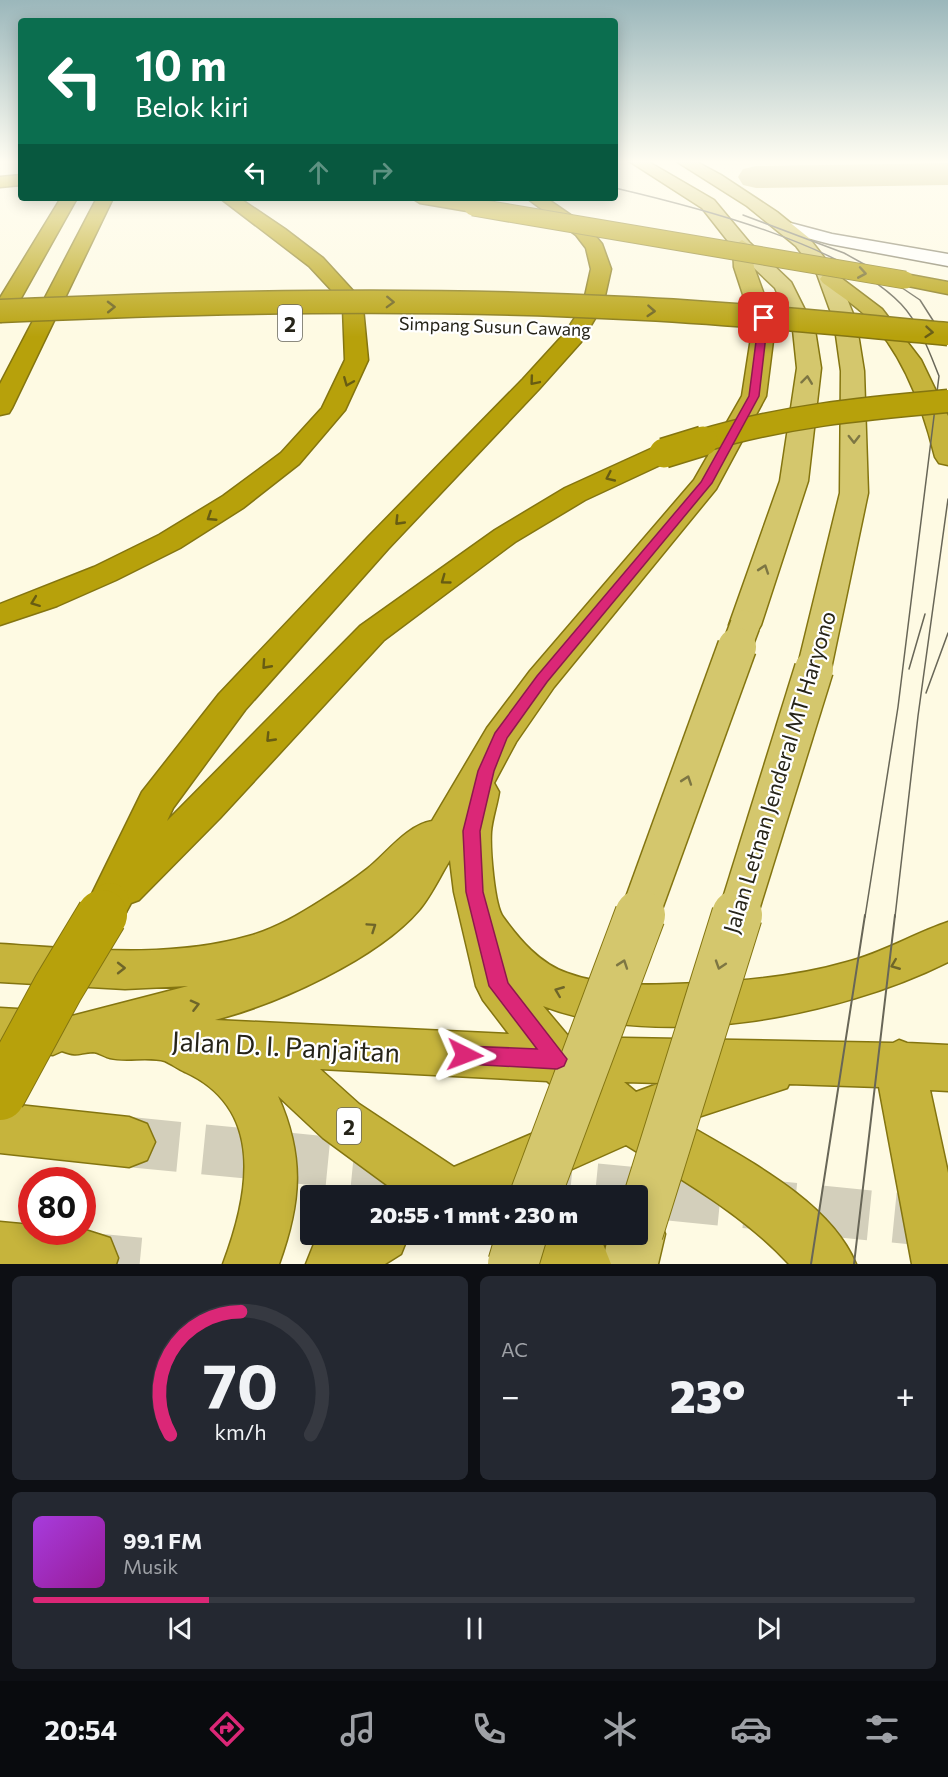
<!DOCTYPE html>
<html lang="id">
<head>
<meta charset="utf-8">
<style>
  body { margin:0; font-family:Commissioner,sans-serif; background:#242831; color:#f1f3f6; height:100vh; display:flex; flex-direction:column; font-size:22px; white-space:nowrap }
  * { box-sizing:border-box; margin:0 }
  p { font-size:20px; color:#9ea1a6 }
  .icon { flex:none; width:33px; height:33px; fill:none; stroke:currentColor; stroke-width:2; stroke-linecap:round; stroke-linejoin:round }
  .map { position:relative; height:1264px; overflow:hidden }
  .sheet { display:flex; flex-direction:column; gap:12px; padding:12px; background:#0d0f14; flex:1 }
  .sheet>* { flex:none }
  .guide { position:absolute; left:18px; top:18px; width:600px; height:183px; border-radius:6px; box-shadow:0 3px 15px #0003; background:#0b6e4f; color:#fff; overflow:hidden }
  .speed { position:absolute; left:18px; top:1167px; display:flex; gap:12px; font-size:30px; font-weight:700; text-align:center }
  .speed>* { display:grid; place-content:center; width:78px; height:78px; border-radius:50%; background:#171b24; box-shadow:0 3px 15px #0003; line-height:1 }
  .speed .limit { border:9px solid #d22; background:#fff; color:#111 }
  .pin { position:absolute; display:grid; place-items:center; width:51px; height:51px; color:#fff; margin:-26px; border-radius:12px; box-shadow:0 3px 9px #0006 }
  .me { position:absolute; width:66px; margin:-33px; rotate:93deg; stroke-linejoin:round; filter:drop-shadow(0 0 4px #0008) }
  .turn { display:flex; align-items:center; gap:21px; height:126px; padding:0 18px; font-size:27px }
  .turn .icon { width:78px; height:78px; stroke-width:2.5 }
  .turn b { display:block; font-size:42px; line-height:51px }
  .lanes { display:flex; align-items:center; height:57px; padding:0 18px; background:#0003; justify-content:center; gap:30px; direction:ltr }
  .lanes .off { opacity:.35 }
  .big { font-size:45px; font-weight:800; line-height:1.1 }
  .sheet .card { flex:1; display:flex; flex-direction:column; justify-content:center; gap:9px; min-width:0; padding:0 21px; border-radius:9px; background:#242831 }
  .sheet .dial { align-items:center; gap:0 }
  .dial svg { height:156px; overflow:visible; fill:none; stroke:#363941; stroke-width:7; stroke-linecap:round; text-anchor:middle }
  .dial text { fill:#f1f3f6; stroke:none }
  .song { display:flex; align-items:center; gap:18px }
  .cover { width:72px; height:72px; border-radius:9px; background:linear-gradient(135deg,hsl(280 70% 55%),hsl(300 70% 35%)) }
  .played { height:6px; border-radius:3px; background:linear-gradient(90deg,#db2777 20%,#363941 20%) }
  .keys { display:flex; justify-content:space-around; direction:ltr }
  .heat { display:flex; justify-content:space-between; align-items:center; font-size:33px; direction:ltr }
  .sheet .tiles { flex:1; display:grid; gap:12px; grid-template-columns:1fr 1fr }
  .card:last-child { grid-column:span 2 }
  .trip { position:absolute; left:300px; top:1185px; width:348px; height:60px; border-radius:6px; background:#171b24; box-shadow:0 3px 15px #0003; font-weight:800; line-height:60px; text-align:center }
  .tab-bar { display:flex; height:96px; justify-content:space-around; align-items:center; background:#090b0e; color:#9ea1a6 }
  .tab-bar .icon { width:42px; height:42px }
  .tab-bar .selected { color:#db2777 }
  .tab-bar b { font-size:27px; color:#f1f3f6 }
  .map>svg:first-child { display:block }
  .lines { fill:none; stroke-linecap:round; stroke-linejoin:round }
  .river { fill:#c8bc78; fill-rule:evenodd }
  .trunk-tunnel { stroke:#d3cfbb; stroke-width:50; stroke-dasharray:50 25; stroke-linecap:butt }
  .tertiary-casing { stroke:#7a755c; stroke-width:3 }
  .primary-casing { stroke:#847510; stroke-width:3 }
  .trunk-casing { stroke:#847510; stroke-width:3 }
  .motorway-casing { stroke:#847510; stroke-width:3 }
  .tertiary { fill:#fff; fill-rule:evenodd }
  .primary { fill:#d4c76d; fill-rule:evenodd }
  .trunk { fill:#c6b43c; fill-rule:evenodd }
  .motorway { fill:#b7a10b; fill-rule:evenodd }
  .tram-far1 { stroke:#686657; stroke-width:1.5 }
  .tram { stroke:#686657; stroke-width:2 }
  .primary-bridge-far2-casing { stroke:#847510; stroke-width:32; stroke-linecap:butt }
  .primary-bridge-far1-casing { stroke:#847510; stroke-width:41; stroke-linecap:butt }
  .primary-bridge-casing { stroke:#847510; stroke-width:52; stroke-linecap:butt }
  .motorway-bridge-far4-casing { stroke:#847510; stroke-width:19; stroke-linecap:butt }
  .motorway-bridge-far3-casing { stroke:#847510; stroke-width:25; stroke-linecap:butt }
  .motorway-bridge-far2-casing { stroke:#847510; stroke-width:32; stroke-linecap:butt }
  .motorway-bridge-far1-casing { stroke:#847510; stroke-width:41; stroke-linecap:butt }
  .motorway-bridge-casing { stroke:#847510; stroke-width:52; stroke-linecap:butt }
  .primary-bridge-far2 { stroke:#d4c76d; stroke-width:29 }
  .primary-bridge-far1 { stroke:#d4c76d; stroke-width:38 }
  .primary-bridge { stroke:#d4c76d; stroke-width:50 }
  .motorway-bridge-far4 { stroke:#b7a10b; stroke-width:17 }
  .motorway-bridge-far3 { stroke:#b7a10b; stroke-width:22 }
  .motorway-bridge-far2 { stroke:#b7a10b; stroke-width:29 }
  .motorway-bridge-far1 { stroke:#b7a10b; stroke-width:38 }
  .motorway-bridge { stroke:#b7a10b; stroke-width:50 }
  .oneway { stroke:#675c13 }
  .oneway2 { stroke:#7d7643 }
  .oneway3 { stroke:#6e6529 }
  .route { fill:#db2777; stroke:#8e194d; stroke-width:1.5 }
  .labels { text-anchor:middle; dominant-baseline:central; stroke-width:4.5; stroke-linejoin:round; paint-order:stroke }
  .far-street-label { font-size:18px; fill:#262419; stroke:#fff }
  .shield { fill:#fff; stroke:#67665e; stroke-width:1.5 }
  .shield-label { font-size:21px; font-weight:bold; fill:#262419 }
  .street-label { font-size:22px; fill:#262419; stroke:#fff }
  .near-street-label { font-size:27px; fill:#262419; stroke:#fff }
</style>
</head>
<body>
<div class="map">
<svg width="948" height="1264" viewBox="0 0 948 1264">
  <rect width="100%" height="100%" fill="#fefae3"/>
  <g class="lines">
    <path class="river" d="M 948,163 L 948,185 L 756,188 L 743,185 L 738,177 L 743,169 L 756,166 Z"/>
    <g class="trunk-tunnel">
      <path d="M 129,1142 L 404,1169"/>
      <path d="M 521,1181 L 948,1223"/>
      <path d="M 90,1258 L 153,1264"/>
    </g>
    <defs>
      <path id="tertiary" d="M 783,221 L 832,234 L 948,254 L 948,266 L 830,244 L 777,230 L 774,226 L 777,222 Z"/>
      <g id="primary">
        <path d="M 629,161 L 647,161 L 714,200 L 749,242 L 791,282 L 815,330 L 821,368 L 808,481 L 761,625 L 757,632 L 745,635 L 733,632 L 729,625 L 780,481 L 797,368 L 793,330 L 775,288 L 735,250 L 702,208 Z"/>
        <path d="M 676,161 L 695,161 L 721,175 L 777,212 L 809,238 L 837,274 L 856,321 L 864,371 L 868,493 L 831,669 L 826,677 L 814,680 L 802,677 L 797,669 L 840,493 L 841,371 L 834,321 L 817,274 L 796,246 L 747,206 Z"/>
        <path d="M 638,1206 L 657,1214 L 665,1234 L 658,1264 L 602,1264 L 609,1234 L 638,1234 Z"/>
      </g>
      <g id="trunk">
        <path d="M 742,240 L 751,246 L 754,267 L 775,325 L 766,396 L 716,489 L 554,687 L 516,742 L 494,783 L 499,792 C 497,805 492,819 491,832 C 490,848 494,905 503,917 C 520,940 539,963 567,973 C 607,988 656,985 698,983 C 747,981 799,976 847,962 C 882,953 913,934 948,922 L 948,962 C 838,1017 660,1051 543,1006 L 569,1037 L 893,1043 L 899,1040 L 907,1043 L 948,1045 L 948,1091 L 930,1090 L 948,1173 L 948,1264 L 912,1264 L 879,1087 L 789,1084 L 787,1088 L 683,1122 C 741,1157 829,1199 856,1264 L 789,1264 C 743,1214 683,1181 626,1145 L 512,1196 L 402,1196 L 323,1138 L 278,1096 C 305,1157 301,1203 279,1264 L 223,1264 C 249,1195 266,1109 185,1072 C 178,1069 170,1063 165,1061 C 148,1056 127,1062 110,1058 C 105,1057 98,1052 93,1052 C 78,1053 78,1057 62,1051 L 53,1055 L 0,1050 L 0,1008 L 53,1011 L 68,1017 L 188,986 L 125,989 L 0,982 L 0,944 C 82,949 169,959 249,936 C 275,929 300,914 322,900 C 338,890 353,880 367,869 C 387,853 407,825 432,821 L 487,728 L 530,671 L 694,480 L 742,396 L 753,325 L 734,267 L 733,246 ZM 450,860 L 454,892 L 476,986 L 483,1000 L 509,1034 L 215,1020 C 277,1004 377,959 419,910 C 431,896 440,876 450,860 ZM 320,1069 L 547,1081 L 583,1112 L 454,1167 L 359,1104 ZM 624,1082 L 660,1083 L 636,1092 Z"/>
        <path d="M 830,273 L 837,275 L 882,309 L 921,360 L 948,416 L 948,465 L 939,463 L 935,457 C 923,408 903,353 867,317 C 854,304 838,294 823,283 L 820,279 L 823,275 Z"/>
        <path d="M 0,1103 L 129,1117 L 147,1124 L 155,1142 L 147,1160 L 129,1167 L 0,1153 Z"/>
        <path d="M 0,1222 L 32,1225 L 32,1232 L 82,1232 L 82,1229 L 110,1238 L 118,1258 L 116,1264 L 0,1264 Z"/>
        <path d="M 329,1234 L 409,1234 L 401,1254 L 385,1264 L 306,1264 L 314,1244 Z"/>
        <path d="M 494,1234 L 583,1234 L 603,1244 L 611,1264 L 523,1264 L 502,1254 Z"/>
      </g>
      <g id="motorway">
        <path d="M 21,175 L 21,185 L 0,187 L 0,177 Z"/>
        <path d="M 61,198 L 77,198 L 11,316 L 7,320 L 0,322 L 0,298 Z"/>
        <path d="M 97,198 L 113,198 L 12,408 L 9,413 L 0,415 L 0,384 Z"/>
        <path d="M 220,198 L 239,198 L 285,229 L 323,258 L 355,293 L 363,308 L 368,360 L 345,410 L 299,464 L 243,508 L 180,548 L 116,580 L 57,606 L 0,625 L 0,604 L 94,567 L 159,535 L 223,496 L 281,453 L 322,408 L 345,360 L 343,308 L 336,295 L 309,266 Z"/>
        <path d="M 412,198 L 450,198 L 479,203 L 482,207 L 473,212 L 420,203 Z"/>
        <path d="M 527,198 L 546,198 L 588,227 L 602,244 L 611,269 L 603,305 L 581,342 L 539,389 L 388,549 L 245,710 L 173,808 L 167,821 L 360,626 L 495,530 L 565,488 L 655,447 L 664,445 L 673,447 L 677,453 L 673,459 L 585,500 L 515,542 L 384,640 L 220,818 L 139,900 L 131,903 L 125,914 L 110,919 L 95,914 L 88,902 L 142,792 L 219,694 L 368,537 L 523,379 L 565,333 L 583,305 L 591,269 L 586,248 L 576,235 Z"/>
        <path d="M 905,274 L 948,282 L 948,294 L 898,284 L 895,280 L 898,276 Z"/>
      </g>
    </defs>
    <use href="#tertiary" class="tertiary-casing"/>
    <use href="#primary" class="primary-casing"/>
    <use href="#trunk" class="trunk-casing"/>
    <use href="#motorway" class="motorway-casing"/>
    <use href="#tertiary" class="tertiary"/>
    <use href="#primary" class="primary"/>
    <use href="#trunk" class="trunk"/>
    <use href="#motorway" class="motorway"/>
    <g class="tram-far1">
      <path d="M 615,188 C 696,207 843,244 901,304 C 919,323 929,351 939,376 L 898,707 L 865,917"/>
      <path d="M 743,215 L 844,253 L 880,273 L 920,300 L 948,344"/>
      <path d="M 909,669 L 925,614"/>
      <path d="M 926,693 L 948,633"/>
      <path d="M 895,917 L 918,716 L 948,499"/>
    </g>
    <g class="tram">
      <path d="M 811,1264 L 865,915"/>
      <path d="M 854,1264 L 895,915"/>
    </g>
    <defs>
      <path id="primary-bridge-far2" d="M 736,649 L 745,625"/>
      <g id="primary-bridge-far1">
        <path d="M 639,917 L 737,647"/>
        <path d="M 737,917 L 814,669"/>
      </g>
      <g id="primary-bridge">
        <path d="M 535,1196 L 640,915"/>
        <path d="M 638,1232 L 737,915"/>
        <path d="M 513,1264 L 522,1234"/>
      </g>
      <path id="motorway-bridge-far4" d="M 473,207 L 905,280"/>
      <g id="motorway-bridge-far3">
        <path d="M 0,311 C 208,302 417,297 625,308 C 733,313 840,324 948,334"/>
        <path d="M 698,442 C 783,416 860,409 948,401"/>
      </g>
      <path id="motorway-bridge-far2" d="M 664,453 L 703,441"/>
      <path id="motorway-bridge-far1" d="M 101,917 L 110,902"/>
      <path id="motorway-bridge" d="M 0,1095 L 58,988 L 102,915"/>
    </defs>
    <use href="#primary-bridge-far2" class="primary-bridge-far2-casing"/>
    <use href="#primary-bridge-far1" class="primary-bridge-far1-casing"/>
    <use href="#primary-bridge" class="primary-bridge-casing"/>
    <use href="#motorway-bridge-far4" class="motorway-bridge-far4-casing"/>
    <use href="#motorway-bridge-far3" class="motorway-bridge-far3-casing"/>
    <use href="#motorway-bridge-far2" class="motorway-bridge-far2-casing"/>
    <use href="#motorway-bridge-far1" class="motorway-bridge-far1-casing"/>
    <use href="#motorway-bridge" class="motorway-bridge-casing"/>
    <use href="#primary-bridge-far2" class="primary-bridge-far2"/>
    <use href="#primary-bridge-far1" class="primary-bridge-far1"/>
    <use href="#primary-bridge" class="primary-bridge"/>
    <use href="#motorway-bridge-far4" class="motorway-bridge-far4"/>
    <use href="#motorway-bridge-far3" class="motorway-bridge-far3"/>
    <use href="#motorway-bridge-far2" class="motorway-bridge-far2"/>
    <use href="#motorway-bridge-far1" class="motorway-bridge-far1"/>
    <use href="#motorway-bridge" class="motorway-bridge"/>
  </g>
  <defs><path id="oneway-chevron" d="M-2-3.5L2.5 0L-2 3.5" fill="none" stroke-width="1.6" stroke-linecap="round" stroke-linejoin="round" transform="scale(1.5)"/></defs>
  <g class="oneway">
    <use href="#oneway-chevron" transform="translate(862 273) rotate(10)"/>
    <use href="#oneway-chevron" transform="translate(390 302) rotate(2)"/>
    <use href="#oneway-chevron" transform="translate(111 307) rotate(-1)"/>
    <use href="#oneway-chevron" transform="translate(651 311) rotate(4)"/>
    <use href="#oneway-chevron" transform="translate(929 332) rotate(5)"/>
    <use href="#oneway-chevron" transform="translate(534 381) rotate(130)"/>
    <use href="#oneway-chevron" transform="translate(348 382) rotate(112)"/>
    <use href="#oneway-chevron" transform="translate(610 477) rotate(155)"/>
    <use href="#oneway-chevron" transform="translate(211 517) rotate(147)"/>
    <use href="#oneway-chevron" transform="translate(399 521) rotate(134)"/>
    <use href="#oneway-chevron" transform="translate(445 580) rotate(144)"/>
    <use href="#oneway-chevron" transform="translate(35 602) rotate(159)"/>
    <use href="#oneway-chevron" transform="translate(266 665) rotate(132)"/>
    <use href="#oneway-chevron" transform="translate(270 738) rotate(134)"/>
  </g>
  <g class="oneway2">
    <use href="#oneway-chevron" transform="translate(807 380) rotate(-83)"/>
    <use href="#oneway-chevron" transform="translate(854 439) rotate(90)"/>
    <use href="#oneway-chevron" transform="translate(764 569) rotate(-71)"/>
    <use href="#oneway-chevron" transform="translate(687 780) rotate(-71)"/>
    <use href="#oneway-chevron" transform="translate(623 964) rotate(-71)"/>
    <use href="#oneway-chevron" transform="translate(720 965) rotate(108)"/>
  </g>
  <g class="oneway3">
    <use href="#oneway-chevron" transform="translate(372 927) rotate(-34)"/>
    <use href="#oneway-chevron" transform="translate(895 965) rotate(158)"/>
    <use href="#oneway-chevron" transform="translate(121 968)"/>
    <use href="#oneway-chevron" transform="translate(559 991) rotate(-158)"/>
    <use href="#oneway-chevron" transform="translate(195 1005) rotate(-14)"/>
  </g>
  <linearGradient id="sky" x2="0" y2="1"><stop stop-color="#9bb7bb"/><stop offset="0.48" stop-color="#fffdf2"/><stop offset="1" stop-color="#fffdf2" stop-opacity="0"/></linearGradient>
  <rect width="948" height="337" fill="url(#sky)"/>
  <path class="route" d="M 764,315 L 768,318 L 759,396 L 712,483 L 547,682 L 507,738 L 494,771 L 480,831 L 483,892 L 508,983 L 567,1059 L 564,1066 L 557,1069 L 465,1064 L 458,1062 L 455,1055 L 458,1049 L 465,1046 L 537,1049 L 489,986 L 466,892 L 463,831 L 478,771 L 495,733 L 537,676 L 701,482 L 749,396 L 759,318 Z"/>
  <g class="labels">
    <g class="far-street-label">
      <text transform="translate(495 326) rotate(2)">Simpang Susun Cawang</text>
    </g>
    <g class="shield">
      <rect x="278" y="305" width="24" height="36" rx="4.5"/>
      <rect x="337" y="1108" width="24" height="36" rx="4.5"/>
    </g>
    <g class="shield-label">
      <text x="290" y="323">2</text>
      <text x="349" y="1126">2</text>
    </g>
    <g class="street-label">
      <text transform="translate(779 772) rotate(-73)">Jalan Letnan Jenderal MT Haryono</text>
    </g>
    <g class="near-street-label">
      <text transform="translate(286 1046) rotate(3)">Jalan D. I. Panjaitan</text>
    </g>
  </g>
</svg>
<div class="speed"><div class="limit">80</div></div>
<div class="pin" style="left:764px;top:318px;background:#d93025"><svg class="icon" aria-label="arrive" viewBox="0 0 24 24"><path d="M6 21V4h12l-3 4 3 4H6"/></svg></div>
<svg class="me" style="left:465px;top:1055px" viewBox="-20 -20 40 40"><path d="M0-17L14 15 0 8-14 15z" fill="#db2777" stroke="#fff" stroke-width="4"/></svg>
<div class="trip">20:55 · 1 mnt · 230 m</div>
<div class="guide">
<div class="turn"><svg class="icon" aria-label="left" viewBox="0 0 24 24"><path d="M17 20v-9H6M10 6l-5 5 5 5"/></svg><div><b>10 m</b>Belok kiri</div></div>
<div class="lanes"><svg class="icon" aria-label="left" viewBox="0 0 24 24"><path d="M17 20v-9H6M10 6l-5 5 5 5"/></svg><svg class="icon off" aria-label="ahead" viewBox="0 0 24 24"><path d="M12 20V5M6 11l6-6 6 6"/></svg><svg class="icon off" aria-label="right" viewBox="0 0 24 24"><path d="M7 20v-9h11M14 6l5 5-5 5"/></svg></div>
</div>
</div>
<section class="sheet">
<div class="tiles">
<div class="card dial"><svg viewBox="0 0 100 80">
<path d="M14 69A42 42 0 1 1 86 69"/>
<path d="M14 69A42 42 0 0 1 50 6" stroke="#db2777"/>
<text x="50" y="56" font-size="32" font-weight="700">70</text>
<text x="50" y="72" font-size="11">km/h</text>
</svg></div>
<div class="card"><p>AC</p>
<div class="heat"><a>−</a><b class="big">23°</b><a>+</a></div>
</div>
<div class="card">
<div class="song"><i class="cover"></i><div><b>99.1 FM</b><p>Musik</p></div></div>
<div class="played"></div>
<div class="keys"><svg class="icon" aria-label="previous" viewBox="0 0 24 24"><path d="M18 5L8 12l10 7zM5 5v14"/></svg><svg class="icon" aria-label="pause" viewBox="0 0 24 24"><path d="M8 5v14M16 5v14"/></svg><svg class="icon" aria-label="next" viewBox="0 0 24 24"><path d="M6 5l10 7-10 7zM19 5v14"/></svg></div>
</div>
</div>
</section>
<nav class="tab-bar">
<b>20:54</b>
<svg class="icon selected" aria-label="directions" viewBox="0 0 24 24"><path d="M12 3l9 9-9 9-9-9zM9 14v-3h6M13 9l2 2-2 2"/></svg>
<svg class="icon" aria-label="music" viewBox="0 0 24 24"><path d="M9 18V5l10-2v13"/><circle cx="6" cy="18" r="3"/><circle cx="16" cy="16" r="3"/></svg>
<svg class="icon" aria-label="phone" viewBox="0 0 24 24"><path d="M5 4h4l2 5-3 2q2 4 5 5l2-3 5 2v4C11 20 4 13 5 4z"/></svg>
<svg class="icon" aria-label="climate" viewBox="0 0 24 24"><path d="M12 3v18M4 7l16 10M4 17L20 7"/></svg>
<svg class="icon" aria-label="car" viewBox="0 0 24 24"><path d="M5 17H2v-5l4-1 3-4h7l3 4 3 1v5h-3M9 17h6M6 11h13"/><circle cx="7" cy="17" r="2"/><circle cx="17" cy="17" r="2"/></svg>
<svg class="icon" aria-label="filters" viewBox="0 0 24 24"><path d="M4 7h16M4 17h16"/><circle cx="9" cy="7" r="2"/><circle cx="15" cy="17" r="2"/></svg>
</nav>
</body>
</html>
